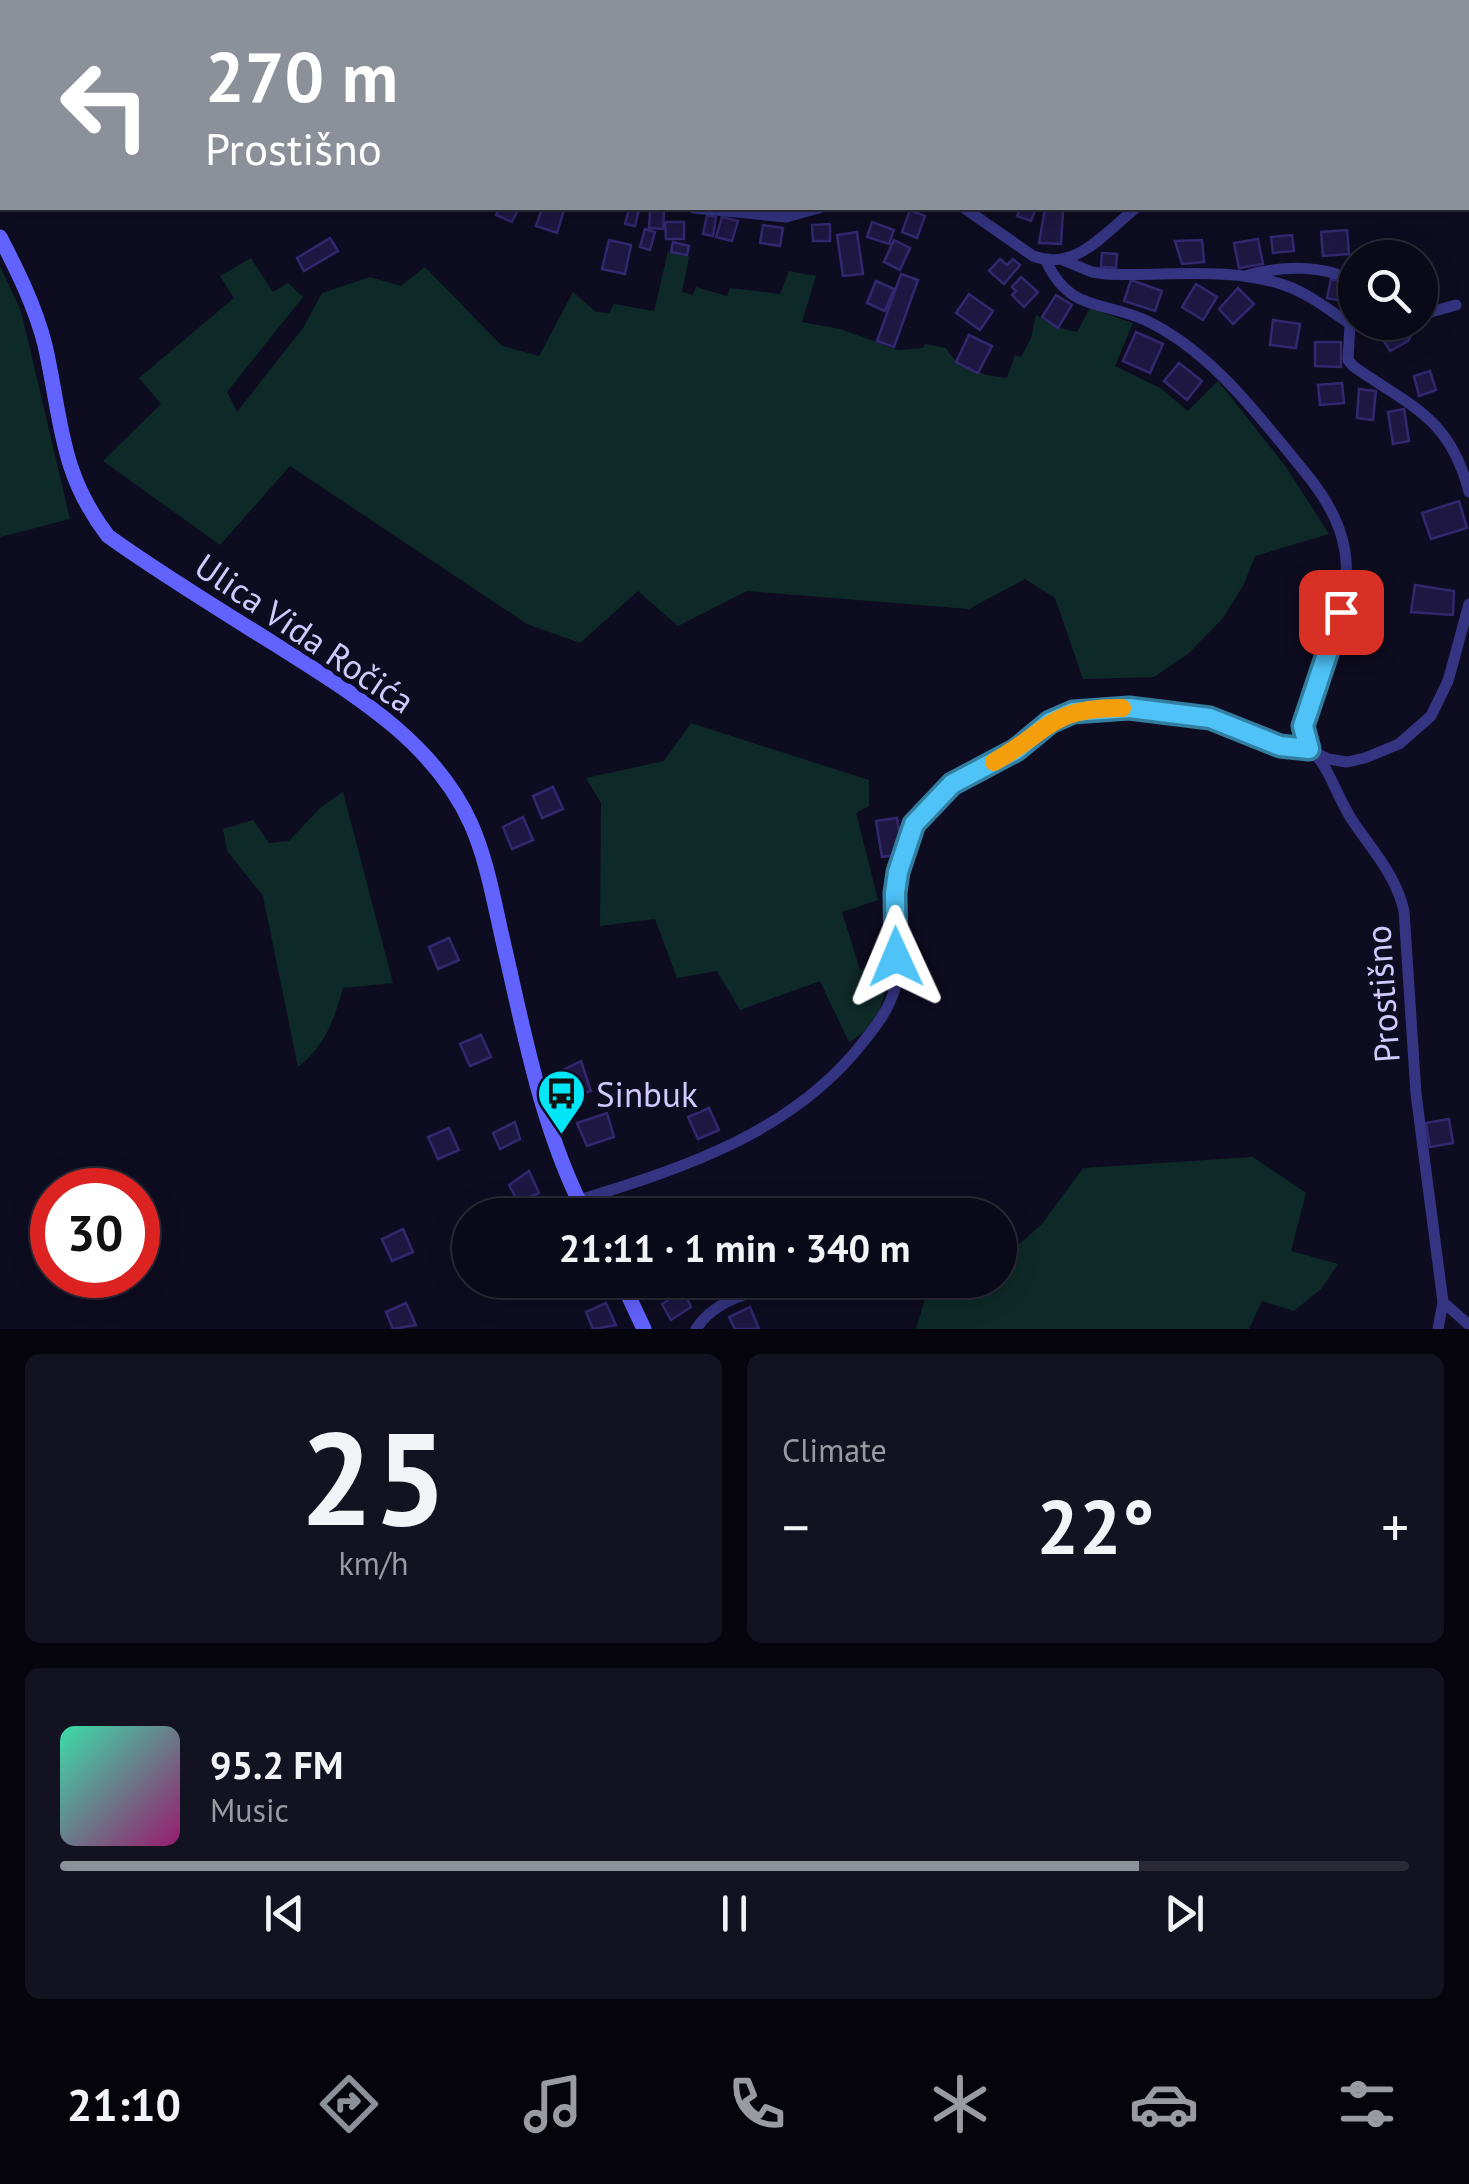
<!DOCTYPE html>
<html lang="en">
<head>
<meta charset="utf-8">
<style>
  body { margin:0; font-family:"PT Sans",sans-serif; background:#131221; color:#f1f3f6; height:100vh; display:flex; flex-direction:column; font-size:38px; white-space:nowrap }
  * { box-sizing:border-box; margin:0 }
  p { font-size:32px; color:#999aa2 }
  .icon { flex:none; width:55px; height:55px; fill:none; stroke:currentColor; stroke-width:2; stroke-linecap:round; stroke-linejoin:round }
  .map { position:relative; height:1329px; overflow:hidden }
  .panel { display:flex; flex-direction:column; gap:25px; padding:25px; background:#06050d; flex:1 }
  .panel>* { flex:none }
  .top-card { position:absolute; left:0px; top:0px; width:1470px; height:210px; box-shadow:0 5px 25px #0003,0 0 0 2px #2a2a37; background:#8c9099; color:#fff; overflow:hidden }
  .buttons { position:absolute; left:1338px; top:240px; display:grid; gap:20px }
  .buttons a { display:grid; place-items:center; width:100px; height:100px; border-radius:50%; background:#0a0918; box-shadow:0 5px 25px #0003,0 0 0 2px #2a2a37; font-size:50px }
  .speed { position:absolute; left:30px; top:1168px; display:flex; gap:20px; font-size:50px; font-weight:700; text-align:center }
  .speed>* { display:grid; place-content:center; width:130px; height:130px; border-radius:50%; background:#0a0918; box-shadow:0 5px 25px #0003,0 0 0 2px #2a2a37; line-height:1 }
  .speed .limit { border:15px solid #d22; background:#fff; color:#111 }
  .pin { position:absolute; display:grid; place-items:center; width:85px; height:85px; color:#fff; margin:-42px; border-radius:20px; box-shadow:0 5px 15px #0006 }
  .me { position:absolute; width:110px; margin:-55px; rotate:359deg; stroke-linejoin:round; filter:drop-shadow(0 0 8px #0008) }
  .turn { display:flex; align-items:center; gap:35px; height:210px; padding:0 40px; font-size:45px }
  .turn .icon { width:130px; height:130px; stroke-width:2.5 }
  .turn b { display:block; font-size:70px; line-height:85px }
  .big { font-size:75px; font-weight:700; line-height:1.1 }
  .panel .widget { flex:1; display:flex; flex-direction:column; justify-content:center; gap:15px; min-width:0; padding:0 35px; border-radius:15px; background:#131221 }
  .panel .dial { align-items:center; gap:0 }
  .dial b { font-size:130px; line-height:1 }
  .song { display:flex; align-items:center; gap:30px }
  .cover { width:120px; height:120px; border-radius:15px; background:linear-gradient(135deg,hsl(160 70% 55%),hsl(320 70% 35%)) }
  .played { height:10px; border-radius:5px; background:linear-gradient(90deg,#8c9099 80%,#2a2a37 80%) }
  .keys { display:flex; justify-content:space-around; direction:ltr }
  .heat { display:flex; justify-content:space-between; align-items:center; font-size:55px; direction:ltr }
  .panel .tiles { flex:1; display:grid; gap:25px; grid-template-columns:1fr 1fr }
  .widget:last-child { grid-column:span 2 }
  .trip { position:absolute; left:452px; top:1198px; width:565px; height:100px; border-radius:50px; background:#0a0918; box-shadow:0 5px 25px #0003,0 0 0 2px #2a2a37; font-weight:700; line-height:100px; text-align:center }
  .tabs { display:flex; height:160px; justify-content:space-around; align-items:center; background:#04040a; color:#999aa2 }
  .tabs .icon { width:70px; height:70px }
  .tabs .on { color:#8c9099 }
  .tabs b { font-size:45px; color:#f1f3f6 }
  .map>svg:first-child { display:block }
  .green { fill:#0e2a28 }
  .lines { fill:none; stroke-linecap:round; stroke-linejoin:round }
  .stream { stroke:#061d3e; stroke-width:4 }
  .building { fill:#1e1742; stroke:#33276f; stroke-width:2.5 }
  .street { stroke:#343482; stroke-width:11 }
  .secondary { stroke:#6263ff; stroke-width:15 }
  .route-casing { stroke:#337fa1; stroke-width:25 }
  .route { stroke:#4fc3f7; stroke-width:18 }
  .slow { stroke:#f59e0b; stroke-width:18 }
  .labels { text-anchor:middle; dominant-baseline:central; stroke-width:10; stroke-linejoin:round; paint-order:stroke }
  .street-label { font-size:35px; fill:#cfcbff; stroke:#0e0c20 }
  .poi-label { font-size:35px; fill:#cfcbff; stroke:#0e0c20; text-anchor:start }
</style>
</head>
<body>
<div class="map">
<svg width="1469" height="1329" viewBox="0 0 1469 1329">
  <rect width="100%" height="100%" fill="#0e0c20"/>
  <g class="green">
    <path d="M 732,0 L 1469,0 L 1469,122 L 1468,2 Z"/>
    <path d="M 668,252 L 689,257 L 682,292 L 693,295 L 696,287 L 727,296 L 730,288 L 780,294 L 789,271 L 816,276 L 802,322 L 840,329 L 898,350 L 923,348 L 925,344 L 946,348 C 958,370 983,375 1007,378 L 1015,355 L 1021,357 L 1031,338 L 1036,315 L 1056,327 L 1077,332 L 1090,308 L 1133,323 L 1115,366 L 1160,388 L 1188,411 L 1218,381 L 1286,467 L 1329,534 L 1255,556 L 1244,584 L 1223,618 L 1188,654 L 1154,677 L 1083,679 L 1055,598 L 1025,579 L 969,609 L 747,591 L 678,626 L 638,591 L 580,643 L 527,624 L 290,466 L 220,545 L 103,461 L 161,404 L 139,378 L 234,298 L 220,276 L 251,258 L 273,292 L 288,283 L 303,297 L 227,392 L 237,412 L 303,328 L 322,293 L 370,277 L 401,286 L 425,267 L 502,346 L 539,356 L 573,292 L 596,312 L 609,313 L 614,304 L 654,311 Z"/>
    <path d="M 0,266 L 21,311 L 70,519 L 0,537 Z"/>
    <path d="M 691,723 L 869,780 L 869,806 L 856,813 L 878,900 L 842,912 L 860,970 L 886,958 C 888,993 882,1025 849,1042 L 820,981 L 740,1010 L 717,971 L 677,978 L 655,919 L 600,926 L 601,803 L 586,778 L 664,761 Z"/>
    <path d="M 343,792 L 393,983 L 343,988 C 334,1020 325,1046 298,1067 L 263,896 L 227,851 L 223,829 L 253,820 L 269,843 L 289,841 L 321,807 Z"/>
    <path d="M 1253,1157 L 1306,1193 L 1291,1251 L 1338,1264 L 1321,1289 L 1294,1311 L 1262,1301 L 1249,1329 L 916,1329 L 926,1296 L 979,1280 L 1000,1280 L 1000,1261 L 1042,1224 L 1083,1168 Z"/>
  </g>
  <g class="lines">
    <path class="stream" d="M 727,0 L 730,2"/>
  </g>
  <g class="building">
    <path d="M 500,208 L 519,208 L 512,222 L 496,215 Z"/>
    <path d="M 542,208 L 564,210 L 557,233 L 536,226 Z"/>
    <path d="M 629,208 L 639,209 L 635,226 L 625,224 Z"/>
    <path d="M 1020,208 L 1036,208 L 1031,221 L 1017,216 Z"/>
    <path d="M 1045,208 L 1063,211 L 1061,244 L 1039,243 Z"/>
    <path d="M 910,210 L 925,216 L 917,238 L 902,232 Z"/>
    <path d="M 650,211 L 664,211 L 663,229 L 649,228 Z"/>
    <path d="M 707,215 L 716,217 L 713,236 L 703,234 Z"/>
    <path d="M 722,217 L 738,221 L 732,241 L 716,237 Z"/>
    <path d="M 665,222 L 684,222 L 684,239 L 666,239 Z"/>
    <path d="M 872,222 L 894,230 L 889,244 L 867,237 Z"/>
    <path d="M 830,224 L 830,241 L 813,241 L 812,225 Z"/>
    <path d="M 763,225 L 783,228 L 780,246 L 760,243 Z"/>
    <path d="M 645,229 L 655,232 L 650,250 L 640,247 Z"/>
    <path d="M 1347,230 L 1349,254 L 1323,256 L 1321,232 Z"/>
    <path d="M 857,232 L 863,274 L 843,276 L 837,235 Z"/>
    <path d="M 1292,235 L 1294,251 L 1273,253 L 1271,237 Z"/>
    <path d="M 330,238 L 338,251 L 304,271 L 297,258 Z"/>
    <path d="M 1258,239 L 1263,264 L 1239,268 L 1234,243 Z"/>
    <path d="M 609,240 L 631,245 L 625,274 L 602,269 Z"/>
    <path d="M 894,240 L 910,248 L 900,270 L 884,262 Z"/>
    <path d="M 1202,240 L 1204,262 L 1182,264 L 1175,241 Z"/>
    <path d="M 673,242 L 689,246 L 687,255 L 671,252 Z"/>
    <path d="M 1102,253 L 1117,254 L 1116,268 L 1101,267 Z"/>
    <path d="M 1000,259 L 1007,265 L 1013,259 L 1020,265 L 1004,284 L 989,271 Z"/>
    <path d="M 1427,273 L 1431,293 L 1420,295 L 1420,274 Z"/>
    <path d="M 901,274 L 918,280 L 894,347 L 877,341 Z"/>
    <path d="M 1021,277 L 1038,292 L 1024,307 L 1012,295 L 1016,291 L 1012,287 Z"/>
    <path d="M 1331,279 L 1342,281 L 1338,300 L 1327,298 Z"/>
    <path d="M 1131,280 L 1162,291 L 1155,311 L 1124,301 Z"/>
    <path d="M 876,281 L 894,289 L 885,311 L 867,303 Z"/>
    <path d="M 1196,284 L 1217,297 L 1203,320 L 1182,307 Z"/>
    <path d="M 1238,288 L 1254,304 L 1233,324 L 1219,309 Z"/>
    <path d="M 969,294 L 993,311 L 980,330 L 956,313 Z"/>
    <path d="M 1056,295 L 1072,305 L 1058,328 L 1042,317 Z"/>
    <path d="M 1273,320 L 1300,324 L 1296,348 L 1270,345 Z"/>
    <path d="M 1405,322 L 1414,322 L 1416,326 L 1408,341 L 1390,351 L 1381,336 Z"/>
    <path d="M 1136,332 L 1163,344 L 1150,373 L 1123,361 Z"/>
    <path d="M 969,335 L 992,346 L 978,373 L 956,362 Z"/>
    <path d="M 1315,342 L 1341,342 L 1341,367 L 1315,366 Z"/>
    <path d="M 1179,363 L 1202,381 L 1187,400 L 1164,381 Z"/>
    <path d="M 1430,371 L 1436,390 L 1419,396 L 1414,376 Z"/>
    <path d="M 1342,383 L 1344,403 L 1320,405 L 1318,385 Z"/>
    <path d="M 1359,389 L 1376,391 L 1373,420 L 1357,418 Z"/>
    <path d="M 1404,409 L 1409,441 L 1393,444 L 1388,412 Z"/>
    <path d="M 1459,501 L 1467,528 L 1431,539 L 1422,513 Z"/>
    <path d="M 1415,585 L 1454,591 L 1453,615 L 1411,612 Z"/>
    <path d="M 553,787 L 563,809 L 542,818 L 533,796 Z"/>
    <path d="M 523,817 L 533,840 L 512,849 L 503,827 Z"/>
    <path d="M 897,818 L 903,854 L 882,857 L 876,821 Z"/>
    <path d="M 449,938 L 459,960 L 438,969 L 429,947 Z"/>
    <path d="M 481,1035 L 491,1057 L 470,1066 L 460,1044 Z"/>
    <path d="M 581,1061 L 591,1091 L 571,1096 L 561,1071 Z"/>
    <path d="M 709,1108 L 719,1130 L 698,1139 L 688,1117 Z"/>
    <path d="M 607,1113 L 614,1137 L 587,1146 L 577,1123 Z"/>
    <path d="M 1449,1119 L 1453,1143 L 1430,1147 L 1426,1123 Z"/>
    <path d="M 515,1122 L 520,1139 L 500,1149 L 493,1133 Z"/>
    <path d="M 449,1128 L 459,1150 L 438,1159 L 428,1137 Z"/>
    <path d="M 529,1171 L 539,1193 L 518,1202 L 509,1185 Z"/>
    <path d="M 631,1203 L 636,1215 L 611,1215 L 610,1212 Z"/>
    <path d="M 403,1229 L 413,1252 L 392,1261 L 382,1239 Z"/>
    <path d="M 684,1291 L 691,1307 L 671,1320 L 662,1304 Z"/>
    <path d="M 406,1303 L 416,1325 L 393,1329 L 386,1312 Z"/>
    <path d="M 606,1303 L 616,1325 L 593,1329 L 586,1312 Z"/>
    <path d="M 750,1307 L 759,1329 L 735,1329 L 729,1317 Z"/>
  </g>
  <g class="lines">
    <g class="street">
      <path d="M 182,0 L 184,2"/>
      <path d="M 526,0 L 529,2"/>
      <path d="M 1468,127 L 1469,126"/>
      <path d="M 694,208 L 786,217 L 819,208"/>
      <path d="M 964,208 L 1033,256 C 1076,272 1104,233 1136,208"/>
      <path d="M 1046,261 C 1070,312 1100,300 1145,320 C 1211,351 1258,415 1304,471 C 1359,538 1355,583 1323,661 C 1316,680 1303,706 1303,726 C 1303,744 1315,752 1324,766 C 1334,783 1341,803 1352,820 C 1372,850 1396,875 1404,911 L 1416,1094 L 1443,1302 L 1469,1325"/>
      <path d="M 1065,261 L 1092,272 L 1106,274 C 1163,277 1228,266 1284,285 C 1308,293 1329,310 1350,324 L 1348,360 L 1353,366 C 1411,407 1450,417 1469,492"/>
      <path d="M 1248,275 C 1282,266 1323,264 1355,282"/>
      <path d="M 1420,315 L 1456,305"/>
      <path d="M 579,1200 C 684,1168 794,1132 864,1041 C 877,1025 889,1009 895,988 L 895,893 L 901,862 L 914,823 L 953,784 L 1016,750 L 1050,722 L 1073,712 L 1105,708 L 1210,718 L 1280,746 L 1309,749 L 1328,759 L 1347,762 L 1365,758 L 1399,744 L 1431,716 L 1448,681 L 1469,604"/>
      <path d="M 696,1329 C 717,1296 766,1286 802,1286"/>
      <path d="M 1438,1329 L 1443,1302"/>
    </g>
    <g class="secondary">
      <path d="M 0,237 C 18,272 35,306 45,345 C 62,420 59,472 108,536 C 161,574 217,608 273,643 C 348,691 433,739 471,824 C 487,860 494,902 503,941 C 524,1032 542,1131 586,1215"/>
      <path d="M 621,1280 L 644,1329"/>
    </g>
  </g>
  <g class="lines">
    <defs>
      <path id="route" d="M 896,957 L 895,893 L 898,872 L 914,824 L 952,784 L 1016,750 L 1050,722 L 1073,712 L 1129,708 L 1210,718 L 1280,746 L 1309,749 L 1303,726 L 1341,612"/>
    </defs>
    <use href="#route" class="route-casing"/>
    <use href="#route" class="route"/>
    <path class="slow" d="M 994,762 C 1049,731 1051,707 1122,708"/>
  </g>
  <defs>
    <symbol id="bus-pin" viewBox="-11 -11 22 30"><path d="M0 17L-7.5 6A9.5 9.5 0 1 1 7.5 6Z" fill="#00e6f6" stroke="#0e0c20"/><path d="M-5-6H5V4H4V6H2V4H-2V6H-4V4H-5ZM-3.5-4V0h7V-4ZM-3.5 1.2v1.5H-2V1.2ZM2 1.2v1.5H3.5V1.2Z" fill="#111"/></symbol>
  </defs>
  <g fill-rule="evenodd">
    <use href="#bus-pin" x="534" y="1066" width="55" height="75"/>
  </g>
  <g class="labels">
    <g class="street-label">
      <text transform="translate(305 633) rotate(34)">Ulica Vida Ročića</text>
      <text transform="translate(1382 994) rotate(-94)">Prostišno</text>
    </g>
    <g class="poi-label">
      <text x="596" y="1094">Sinbuk</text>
    </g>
  </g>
</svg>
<div class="buttons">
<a><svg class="icon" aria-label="search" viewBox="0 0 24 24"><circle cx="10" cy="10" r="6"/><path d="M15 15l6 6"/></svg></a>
</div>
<div class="speed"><div class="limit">30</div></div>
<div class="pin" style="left:1341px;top:612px;background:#d93025"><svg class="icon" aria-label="arrive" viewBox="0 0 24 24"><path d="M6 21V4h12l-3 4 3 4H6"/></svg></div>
<svg class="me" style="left:896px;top:957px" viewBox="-20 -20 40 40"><path d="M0-17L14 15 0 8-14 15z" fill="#4fc3f7" stroke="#fff" stroke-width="4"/></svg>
<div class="trip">21:11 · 1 min · 340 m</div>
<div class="top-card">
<div class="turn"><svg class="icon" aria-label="left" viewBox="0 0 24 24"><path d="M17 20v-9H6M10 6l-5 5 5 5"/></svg><div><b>270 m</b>Prostišno</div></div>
</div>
</div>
<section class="panel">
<div class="tiles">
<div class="widget dial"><b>25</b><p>km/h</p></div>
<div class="widget"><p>Climate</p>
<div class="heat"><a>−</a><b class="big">22°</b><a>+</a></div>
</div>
<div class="widget">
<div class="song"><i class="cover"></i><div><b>95.2 FM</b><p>Music</p></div></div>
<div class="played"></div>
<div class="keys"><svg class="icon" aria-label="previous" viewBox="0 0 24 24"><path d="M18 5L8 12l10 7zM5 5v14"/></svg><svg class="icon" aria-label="pause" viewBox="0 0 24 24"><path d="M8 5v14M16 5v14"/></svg><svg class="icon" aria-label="next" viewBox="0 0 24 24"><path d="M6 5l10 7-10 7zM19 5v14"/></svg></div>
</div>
</div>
</section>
<nav class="tabs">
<b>21:10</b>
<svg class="icon on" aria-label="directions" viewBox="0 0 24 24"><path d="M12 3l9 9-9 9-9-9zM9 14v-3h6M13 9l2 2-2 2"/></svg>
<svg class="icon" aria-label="music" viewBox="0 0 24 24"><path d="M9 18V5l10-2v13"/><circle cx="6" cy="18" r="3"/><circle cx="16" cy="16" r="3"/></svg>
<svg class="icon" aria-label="phone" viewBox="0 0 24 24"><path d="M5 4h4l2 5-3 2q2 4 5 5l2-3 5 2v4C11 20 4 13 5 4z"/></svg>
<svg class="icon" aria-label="climate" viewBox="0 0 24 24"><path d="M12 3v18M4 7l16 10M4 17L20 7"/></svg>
<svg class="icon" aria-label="car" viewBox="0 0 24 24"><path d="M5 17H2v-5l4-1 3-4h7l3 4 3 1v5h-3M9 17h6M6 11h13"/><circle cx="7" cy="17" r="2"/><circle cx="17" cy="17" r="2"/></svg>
<svg class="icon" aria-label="filters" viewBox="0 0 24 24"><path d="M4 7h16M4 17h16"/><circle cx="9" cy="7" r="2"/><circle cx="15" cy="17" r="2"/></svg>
</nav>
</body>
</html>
